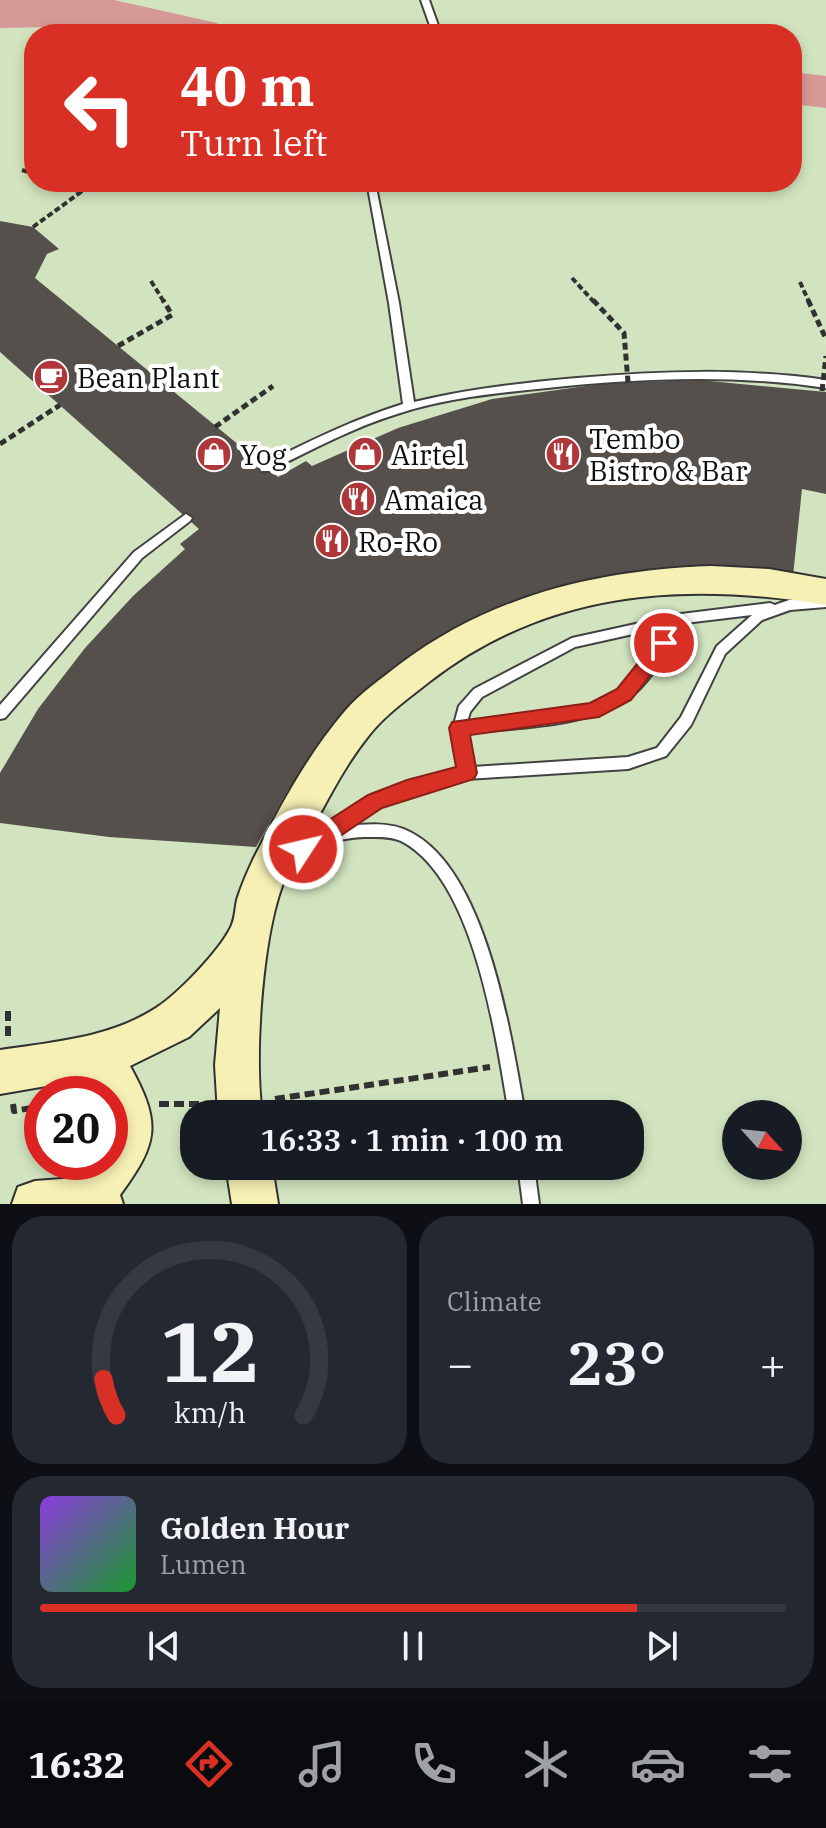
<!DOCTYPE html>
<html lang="en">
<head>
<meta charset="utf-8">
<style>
  body { margin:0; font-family:"IBM Plex Serif",serif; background:#242831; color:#f1f3f6; height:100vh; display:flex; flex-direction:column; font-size:30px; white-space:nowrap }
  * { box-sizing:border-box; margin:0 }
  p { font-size:26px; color:#9ea1a6 }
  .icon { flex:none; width:44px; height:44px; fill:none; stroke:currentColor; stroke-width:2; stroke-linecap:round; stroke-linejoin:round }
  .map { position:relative; height:1204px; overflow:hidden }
  .side { display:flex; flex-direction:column; gap:12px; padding:12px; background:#0d0f14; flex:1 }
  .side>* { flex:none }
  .hud { position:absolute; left:24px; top:24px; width:778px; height:168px; border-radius:32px; box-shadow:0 4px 12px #0003; background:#d93025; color:#fff; overflow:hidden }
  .needle { width:52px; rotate:117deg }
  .fabs { position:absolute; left:722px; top:1100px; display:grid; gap:16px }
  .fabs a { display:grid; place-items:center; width:80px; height:80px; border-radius:50%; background:#171b24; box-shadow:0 4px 12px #0003; font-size:40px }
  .speed { position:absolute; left:24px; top:1076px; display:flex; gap:16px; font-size:40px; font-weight:700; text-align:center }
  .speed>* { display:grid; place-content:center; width:104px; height:104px; border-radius:50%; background:#171b24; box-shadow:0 4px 12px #0003; line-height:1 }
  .speed .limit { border:12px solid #d22; background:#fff; color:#111 }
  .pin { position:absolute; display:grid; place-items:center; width:68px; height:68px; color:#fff; margin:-34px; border:4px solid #fff; border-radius:50%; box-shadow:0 2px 8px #0007 }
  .me { position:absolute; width:88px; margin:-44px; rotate:55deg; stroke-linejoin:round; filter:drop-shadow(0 0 6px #0008) }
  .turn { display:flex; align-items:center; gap:28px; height:168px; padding:0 24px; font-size:36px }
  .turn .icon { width:104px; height:104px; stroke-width:2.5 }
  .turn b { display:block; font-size:56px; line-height:68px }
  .big { font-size:60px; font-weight:600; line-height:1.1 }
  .side .card { flex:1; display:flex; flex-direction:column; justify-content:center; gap:12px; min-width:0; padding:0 28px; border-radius:32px; background:#242831 }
  .side .dial { align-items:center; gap:0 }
  .dial svg { height:208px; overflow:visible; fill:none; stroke:#363941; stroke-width:7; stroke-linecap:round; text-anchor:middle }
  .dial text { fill:#f1f3f6; stroke:none }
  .song { display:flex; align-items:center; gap:24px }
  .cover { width:96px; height:96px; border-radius:12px; background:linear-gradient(135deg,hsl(270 70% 55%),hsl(130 70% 35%)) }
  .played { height:8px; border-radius:4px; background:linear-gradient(90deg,#d93025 80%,#363941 80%) }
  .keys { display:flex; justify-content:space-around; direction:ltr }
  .heat { display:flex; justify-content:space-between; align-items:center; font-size:44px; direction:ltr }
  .side .tiles { flex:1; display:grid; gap:12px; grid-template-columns:1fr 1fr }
  .card:last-child { grid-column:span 2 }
  .trip { position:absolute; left:180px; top:1100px; width:464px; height:80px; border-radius:32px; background:#171b24; box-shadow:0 4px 12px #0003; font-weight:600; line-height:80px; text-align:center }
  .tab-bar { display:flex; height:128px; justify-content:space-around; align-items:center; background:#090b0e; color:#9ea1a6 }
  .tab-bar .icon { width:56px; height:56px }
  .tab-bar .selected { color:#d93025 }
  .tab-bar b { font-size:36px; color:#f1f3f6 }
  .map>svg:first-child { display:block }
  .green { fill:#d2e4bf; fill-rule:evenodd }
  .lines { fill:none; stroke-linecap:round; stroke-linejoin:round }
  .taxiway { fill:#d69996; fill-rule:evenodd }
  .building { fill:#56504c }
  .service-casing { stroke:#424242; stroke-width:4 }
  .secondary-casing { stroke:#313131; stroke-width:4 }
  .path-far2 { stroke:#313131; stroke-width:4; stroke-dasharray:6 3; stroke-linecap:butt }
  .path-far1 { stroke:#313131; stroke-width:5; stroke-dasharray:7 4; stroke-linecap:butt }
  .path { stroke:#313131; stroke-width:6; stroke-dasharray:10 5; stroke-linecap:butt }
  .service { fill:#fff; fill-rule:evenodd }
  .secondary { fill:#f6f0b5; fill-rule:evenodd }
  .path-bridge-far1 { stroke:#313131; stroke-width:4; stroke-dasharray:6 3; stroke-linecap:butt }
  .path-bridge { stroke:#313131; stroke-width:5; stroke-dasharray:7 4; stroke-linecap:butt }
  .route { fill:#d93025; stroke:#8d1f18; stroke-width:2 }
  .labels { text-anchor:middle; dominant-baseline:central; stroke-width:8; stroke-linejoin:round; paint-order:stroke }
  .poi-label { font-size:28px; fill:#0f0f0f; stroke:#fff; text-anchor:start }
</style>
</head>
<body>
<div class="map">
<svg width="826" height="1204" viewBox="0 0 826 1204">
  <rect width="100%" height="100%" fill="#fdfbf2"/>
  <path class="green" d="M 0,0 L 826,0 L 826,1204 L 0,1204 ZM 34,34 L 792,34 L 792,182 L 34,182 ZM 42,1094 L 110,1094 L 110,1162 L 42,1162 ZM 194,1114 L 630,1114 L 630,1166 L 194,1166 ZM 736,1114 L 788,1114 L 788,1166 L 736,1166 Z"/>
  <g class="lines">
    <g class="taxiway">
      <path d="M 0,0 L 114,0 L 217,23 L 224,34 L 133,34 L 97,26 L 0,28 Z"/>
      <path d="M 792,72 L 826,76 L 826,108 L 792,104 Z"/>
    </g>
  </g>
  <path class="building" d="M 0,221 L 33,227 L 59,249 L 47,254 L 35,278 L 278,477 L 306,461 L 312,466 L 398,428 L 492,399 L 608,383 L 699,380 L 826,392 L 826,494 L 802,489 L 793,576 L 492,613 L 426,646 L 374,687 L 326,737 L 288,790 L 256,847 L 109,837 L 0,823 L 0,773 L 38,709 L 85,648 L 133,596 L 185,549 L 180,544 L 199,529 L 0,352 Z"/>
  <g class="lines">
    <defs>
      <g id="service">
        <path d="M 421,0 L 429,0 L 441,34 L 433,34 Z"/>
        <path d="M 367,182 L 375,182 L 399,303 L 414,402 C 467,389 522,383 577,378 C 660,371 743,368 826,380 L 826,388 C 733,374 640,378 547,388 C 497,393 445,398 397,414 C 352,428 311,450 269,471 L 261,471 L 260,468 L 261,465 C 308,442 354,419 403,404 L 389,303 Z"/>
        <path d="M 186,514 L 192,518 L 190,521 L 142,558 L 5,718 L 0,719 L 0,705 L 134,552 Z"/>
        <path d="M 826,597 L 826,607 L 790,610 L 762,620 L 725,654 L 691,725 L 666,756 L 628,769 L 467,779 L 407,795 L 380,805 L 347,826 C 367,824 390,822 408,831 C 487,868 511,1037 525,1114 L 509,1114 C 496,1039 475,879 401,841 C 391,836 376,837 365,837 C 333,838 317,847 292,866 L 287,867 L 282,866 L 280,861 L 282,856 L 311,837 L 313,833 L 370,797 L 407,783 L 460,769 L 453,728 L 459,706 L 474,689 L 572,638 L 681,614 L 770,603 L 775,605 L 789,600 ZM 752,615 L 717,646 L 681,717 L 657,748 L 628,757 L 473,767 L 466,733 C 513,728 591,727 629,698 C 653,680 668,648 685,623 ZM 669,626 C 655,648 641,675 619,691 C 584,717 511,717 467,722 L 470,712 L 482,697 L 575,647 Z"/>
        <path d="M 518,1166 L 534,1166 L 539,1204 L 523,1204 Z"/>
      </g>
      <g id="secondary">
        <path d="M 711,566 L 769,569 L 826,579 L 826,605 C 684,581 547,590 429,682 C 409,698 386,714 370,734 C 347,762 330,795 313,827 C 303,846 290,865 282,886 C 262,941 254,1056 262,1114 L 218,1114 L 215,1065 L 220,1008 L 189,1037 L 130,1066 C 162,1124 158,1143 120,1195 L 123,1204 L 12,1204 L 18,1187 L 35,1181 L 75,1178 L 88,1162 L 110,1162 L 110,1094 L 97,1094 L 87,1079 L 0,1094 L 0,1050 C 53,1042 110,1038 156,1008 C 178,994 218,952 230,929 C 235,921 235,909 237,900 C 241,886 247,873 253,860 C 278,810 308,754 345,711 C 360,693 381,679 400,664 C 492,595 598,570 711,566 Z"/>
        <path d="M 226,1166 L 272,1166 L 278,1204 L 232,1204 Z"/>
      </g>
    </defs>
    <use href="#service" class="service-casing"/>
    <use href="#secondary" class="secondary-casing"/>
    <g class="path-far2">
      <path d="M 22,170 L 34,174"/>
      <path d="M 33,227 L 81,192 L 54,182"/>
      <path d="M 151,281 L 164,302"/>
      <path d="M 800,282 L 809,302"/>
    </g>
    <g class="path-far1">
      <path d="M 808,300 L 826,339"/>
      <path d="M 118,346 L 172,315 L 163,300"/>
      <path d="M 215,427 L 273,386"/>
      <path d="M 0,444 L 60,405"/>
    </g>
    <g class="path">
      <path d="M 8,1011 L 8,1038"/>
      <path d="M 275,1099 L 490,1067"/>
      <path d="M 13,1104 L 14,1111 L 42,1106"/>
      <path d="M 159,1104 L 205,1104"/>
    </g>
    <use href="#service" class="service"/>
    <use href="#secondary" class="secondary"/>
    <path class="path-bridge-far1" d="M 572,278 L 594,302"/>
    <g class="path-bridge">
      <path d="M 593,300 L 624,333 L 628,382"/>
      <path d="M 822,391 L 826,356"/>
    </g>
  </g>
  <path class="route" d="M 664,635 L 671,638 L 674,643 L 671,648 L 631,700 L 599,717 L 470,735 L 477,773 L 474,779 L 382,808 L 310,856 L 303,859 L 295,856 L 292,849 L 295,842 L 368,795 L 407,780 L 456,767 L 449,728 L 452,722 L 590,703 L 617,689 L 658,638 Z"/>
  <defs>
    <symbol id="cafe-disc" viewBox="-11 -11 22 22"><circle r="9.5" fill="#af373a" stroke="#fff"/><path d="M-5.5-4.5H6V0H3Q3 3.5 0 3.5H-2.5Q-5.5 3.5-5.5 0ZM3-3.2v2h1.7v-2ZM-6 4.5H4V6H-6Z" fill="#fff"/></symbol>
    <symbol id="shop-disc" viewBox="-11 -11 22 22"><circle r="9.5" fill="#af373a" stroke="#fff"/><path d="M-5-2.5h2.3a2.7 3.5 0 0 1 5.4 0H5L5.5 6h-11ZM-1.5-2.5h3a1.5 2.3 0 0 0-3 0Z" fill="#fff"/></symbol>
    <symbol id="restaurant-disc" viewBox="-11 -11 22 22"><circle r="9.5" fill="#af373a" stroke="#fff"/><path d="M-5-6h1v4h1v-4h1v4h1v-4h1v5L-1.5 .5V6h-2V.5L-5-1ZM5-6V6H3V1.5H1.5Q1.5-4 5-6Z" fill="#fff"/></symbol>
  </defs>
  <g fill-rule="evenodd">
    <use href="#cafe-disc" x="31" y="357" width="40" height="40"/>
    <use href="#shop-disc" x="194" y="434" width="40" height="40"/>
    <use href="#shop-disc" x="345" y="434" width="40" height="40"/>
    <use href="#restaurant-disc" x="543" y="434" width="40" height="40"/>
    <use href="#restaurant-disc" x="338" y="479" width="40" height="40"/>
    <use href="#restaurant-disc" x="312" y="521" width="40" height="40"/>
  </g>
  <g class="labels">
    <g class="poi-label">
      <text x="77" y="377">Bean Plant</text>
      <text x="589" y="438">Tembo<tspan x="589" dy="32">Bistro &amp; Bar</tspan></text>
      <text x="240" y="454">Yog</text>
      <text x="391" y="454">Airtel</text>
      <text x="384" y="499">Amaica</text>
      <text x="358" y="541">Ro-Ro</text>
    </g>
  </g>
</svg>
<div class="fabs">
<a><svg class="needle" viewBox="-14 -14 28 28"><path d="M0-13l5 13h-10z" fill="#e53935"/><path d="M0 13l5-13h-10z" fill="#9ea1a6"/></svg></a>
</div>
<div class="speed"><div class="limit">20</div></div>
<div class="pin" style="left:664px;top:643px;background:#d93025"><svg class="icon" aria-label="arrive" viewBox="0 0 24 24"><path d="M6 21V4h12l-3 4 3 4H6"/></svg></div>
<svg class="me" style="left:303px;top:849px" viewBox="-20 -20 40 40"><circle r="17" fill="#d93025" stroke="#fff" stroke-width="3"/><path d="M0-11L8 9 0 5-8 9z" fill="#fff"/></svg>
<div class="trip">16:33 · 1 min · 100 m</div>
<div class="hud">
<div class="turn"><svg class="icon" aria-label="left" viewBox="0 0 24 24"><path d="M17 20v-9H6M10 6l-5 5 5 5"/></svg><div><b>40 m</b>Turn left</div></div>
</div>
</div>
<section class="side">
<div class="tiles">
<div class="card dial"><svg viewBox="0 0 100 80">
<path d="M14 69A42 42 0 1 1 86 69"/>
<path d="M14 69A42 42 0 0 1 9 55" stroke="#d93025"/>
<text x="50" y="56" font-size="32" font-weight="700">12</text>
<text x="50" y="72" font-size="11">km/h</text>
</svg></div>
<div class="card"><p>Climate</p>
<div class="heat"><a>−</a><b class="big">23°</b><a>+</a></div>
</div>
<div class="card">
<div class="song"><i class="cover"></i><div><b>Golden Hour</b><p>Lumen</p></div></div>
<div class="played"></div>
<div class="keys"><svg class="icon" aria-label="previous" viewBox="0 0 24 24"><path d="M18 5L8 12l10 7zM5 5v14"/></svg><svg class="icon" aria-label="pause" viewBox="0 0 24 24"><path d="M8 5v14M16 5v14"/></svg><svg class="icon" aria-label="next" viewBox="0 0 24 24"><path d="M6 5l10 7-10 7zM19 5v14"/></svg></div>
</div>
</div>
</section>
<nav class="tab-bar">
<b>16:32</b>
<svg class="icon selected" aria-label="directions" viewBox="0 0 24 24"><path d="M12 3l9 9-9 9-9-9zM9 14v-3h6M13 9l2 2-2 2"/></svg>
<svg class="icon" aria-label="music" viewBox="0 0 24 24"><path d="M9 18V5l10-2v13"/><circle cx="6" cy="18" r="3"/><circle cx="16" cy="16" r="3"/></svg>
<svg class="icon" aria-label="phone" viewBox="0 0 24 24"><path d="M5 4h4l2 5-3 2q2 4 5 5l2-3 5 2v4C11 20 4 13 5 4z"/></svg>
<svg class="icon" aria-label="climate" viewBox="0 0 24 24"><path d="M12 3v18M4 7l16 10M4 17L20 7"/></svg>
<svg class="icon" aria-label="car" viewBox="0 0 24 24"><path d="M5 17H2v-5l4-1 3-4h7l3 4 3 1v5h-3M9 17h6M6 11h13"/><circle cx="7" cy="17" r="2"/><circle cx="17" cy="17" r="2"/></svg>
<svg class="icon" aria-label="filters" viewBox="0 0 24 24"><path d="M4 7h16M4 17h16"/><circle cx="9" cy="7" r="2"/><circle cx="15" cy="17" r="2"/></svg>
</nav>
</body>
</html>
